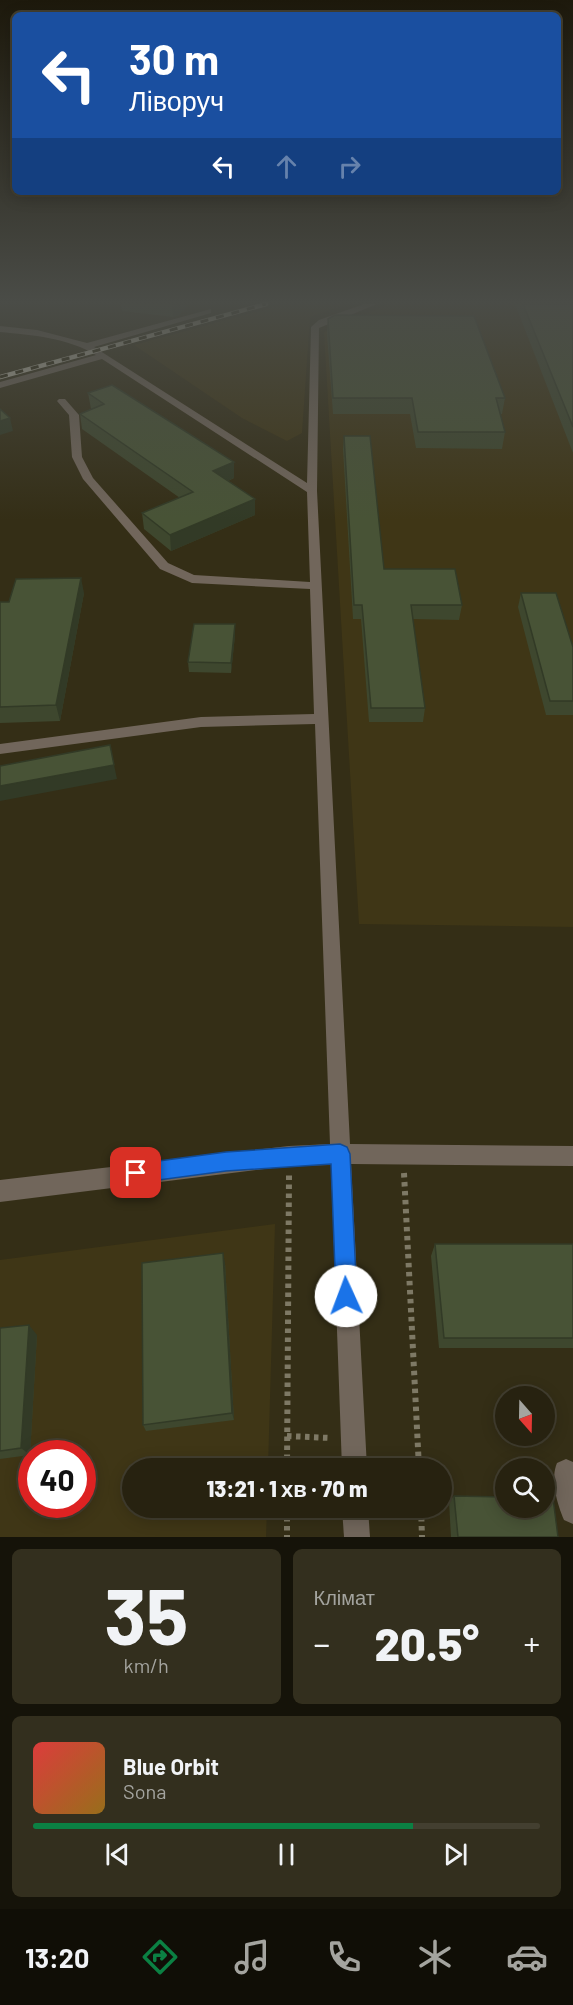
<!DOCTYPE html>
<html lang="uk">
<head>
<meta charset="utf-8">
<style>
  body { margin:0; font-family:Barlow,sans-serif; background:#332f1e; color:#f1f3f6; height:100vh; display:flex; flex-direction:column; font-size:22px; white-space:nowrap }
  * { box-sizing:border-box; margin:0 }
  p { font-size:20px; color:#a4a49f }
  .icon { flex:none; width:33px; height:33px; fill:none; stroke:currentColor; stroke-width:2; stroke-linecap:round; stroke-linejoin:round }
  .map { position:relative; height:1537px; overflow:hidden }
  .panel { display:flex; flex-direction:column; gap:12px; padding:12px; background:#151309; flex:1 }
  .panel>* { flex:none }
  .banner { position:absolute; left:12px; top:12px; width:549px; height:183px; border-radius:9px; box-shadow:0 3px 15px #0003,0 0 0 2px #433f30; background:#1a4fa0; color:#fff; overflow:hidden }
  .needle { width:39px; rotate:160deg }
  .buttons { position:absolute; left:495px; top:1386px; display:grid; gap:12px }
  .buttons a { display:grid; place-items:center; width:60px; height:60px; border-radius:50%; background:#272210; box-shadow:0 3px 15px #0003,0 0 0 2px #433f30; font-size:30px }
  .speed { position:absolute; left:18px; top:1440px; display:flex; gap:12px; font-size:30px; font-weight:700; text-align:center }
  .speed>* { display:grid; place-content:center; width:78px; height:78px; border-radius:50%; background:#272210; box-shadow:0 3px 15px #0003,0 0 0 2px #433f30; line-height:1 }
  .speed .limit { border:9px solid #d22; background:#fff; color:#111 }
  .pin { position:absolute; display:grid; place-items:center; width:51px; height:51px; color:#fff; margin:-26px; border-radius:12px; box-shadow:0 3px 9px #0006 }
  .me { position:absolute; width:66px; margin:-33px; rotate:358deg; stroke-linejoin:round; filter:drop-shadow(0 0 4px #0008) }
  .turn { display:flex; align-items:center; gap:21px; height:126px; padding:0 18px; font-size:27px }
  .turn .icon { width:78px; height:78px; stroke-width:2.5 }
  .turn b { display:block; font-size:42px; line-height:51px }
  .lanes { display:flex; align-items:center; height:57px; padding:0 18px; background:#0003; justify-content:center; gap:30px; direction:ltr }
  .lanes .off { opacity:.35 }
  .big { font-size:45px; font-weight:800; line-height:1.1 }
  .panel .widget { flex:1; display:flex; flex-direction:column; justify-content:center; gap:9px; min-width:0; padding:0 21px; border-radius:9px; background:#332f1e }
  .panel .dial { align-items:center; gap:0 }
  .dial b { font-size:78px; line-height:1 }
  .song { display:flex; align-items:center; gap:18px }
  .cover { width:72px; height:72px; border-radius:9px; background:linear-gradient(135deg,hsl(0 70% 55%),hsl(40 70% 35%)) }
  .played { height:6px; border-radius:3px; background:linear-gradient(90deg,#0b8043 75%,#433f30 75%) }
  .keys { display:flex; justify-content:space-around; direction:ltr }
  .heat { display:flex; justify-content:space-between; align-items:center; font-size:33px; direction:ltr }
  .panel .tiles { flex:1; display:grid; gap:12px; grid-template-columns:1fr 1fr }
  .widget:last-child { grid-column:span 2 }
  .trip { position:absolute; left:122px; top:1458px; width:330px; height:60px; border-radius:30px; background:#272210; box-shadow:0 3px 15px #0003,0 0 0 2px #433f30; font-weight:800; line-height:60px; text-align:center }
  .tab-bar { display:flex; height:96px; justify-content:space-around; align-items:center; background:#100e06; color:#a4a49f }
  .tab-bar .icon { width:42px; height:42px }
  .tab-bar .on { color:#0b8043 }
  .tab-bar b { font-size:27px; color:#f1f3f6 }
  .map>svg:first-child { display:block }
  .built { fill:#3f3616; fill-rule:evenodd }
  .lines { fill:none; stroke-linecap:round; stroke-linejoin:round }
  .path { stroke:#7e7965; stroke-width:6; stroke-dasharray:4.5 4.5; stroke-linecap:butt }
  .minor { fill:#71665b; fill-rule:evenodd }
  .rail-casing { stroke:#cbc7b7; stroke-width:4.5 }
  .rail { stroke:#2a240c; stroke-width:3; stroke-dasharray:8; stroke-linecap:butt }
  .wall { fill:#3e472e }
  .shaded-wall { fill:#323a26 }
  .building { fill:#485336; stroke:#323a26; stroke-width:1.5 }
  .route { fill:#1a73e8; stroke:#114b97; stroke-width:1.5 }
</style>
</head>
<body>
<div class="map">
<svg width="573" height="1537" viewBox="0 0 573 1537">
  <rect width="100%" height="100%" fill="#342e16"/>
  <g class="built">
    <path d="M 285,304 L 348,304 L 310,317 L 302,433 L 287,441 L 242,418 L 134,345 Z"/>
    <path d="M 389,304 L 573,304 L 573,927 L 359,924 L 324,332 Z"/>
    <path d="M 275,1224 L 268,1468 L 132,1468 L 132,1508 L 267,1508 L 266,1537 L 0,1537 L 0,1260 ZM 32,1454 L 82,1454 L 82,1504 L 32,1504 Z"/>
  </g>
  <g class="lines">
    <g class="path">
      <path d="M 404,1173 L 419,1468"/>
      <path d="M 287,1436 L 331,1438"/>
      <path d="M 287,1468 L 289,1175"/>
      <path d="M 287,1508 L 287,1537"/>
      <path d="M 421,1508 L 422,1537"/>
    </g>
    <g class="minor">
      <path d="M 364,304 L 377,304 L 319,328 L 317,491 L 350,1144 L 573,1146 L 573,1166 L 351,1164 L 367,1468 L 342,1468 L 331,1165 L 289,1166 L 0,1202 L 0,1180 L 289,1146 L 330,1144 L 315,724 L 201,727 L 0,754 L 0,744 L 201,717 L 314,714 L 310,589 L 192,583 L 160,569 L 83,479 L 72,457 L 69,415 L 57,401 L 59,399 L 65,399 L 79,415 L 82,457 L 93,478 L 168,563 L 194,575 L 310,582 L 307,492 L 102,359 L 0,388 L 0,382 L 96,355 C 68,338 32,335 0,332 L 0,326 L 37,330 L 87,343 L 211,309 L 211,313 L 94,347 L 307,483 L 311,327 L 319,320 Z"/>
      <path d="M 566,1459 L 573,1462 L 573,1524 L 564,1520 C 557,1504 550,1479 557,1463 Z"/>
      <path d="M 342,1508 L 368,1508 L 370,1537 L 344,1537 Z"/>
    </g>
    <defs>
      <path id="rail" d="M 0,377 L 266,304"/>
    </defs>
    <use href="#rail" class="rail-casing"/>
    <use href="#rail" class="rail"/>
  </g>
  <g class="wall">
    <path d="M 121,304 L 189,304 L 179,315 L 173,317 L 122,311 Z"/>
    <path d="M 515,304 L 573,304 L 573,453 Z"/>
    <path d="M 328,319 L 505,398 L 502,414 L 500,414 L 505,432 L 502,449 L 416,448 L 410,414 L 333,414 L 327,334 Z"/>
    <path d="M 88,393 L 234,462 L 234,478 L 228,481 L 255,499 L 255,515 L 171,551 L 144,529 L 142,513 L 180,498 L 82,429 L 80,414 L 91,409 Z"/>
    <path d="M 344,436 L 384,569 L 462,605 L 459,620 L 413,619 L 425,708 L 423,722 L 369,722 L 361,619 L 353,619 L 343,449 Z"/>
    <path d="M 84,593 L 60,721 L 0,723 L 0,602 L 9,602 Z"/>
    <path d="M 521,593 L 573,647 L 573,715 L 546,715 L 518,607 Z"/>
    <path d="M 235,624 L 235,635 L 231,673 L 189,672 L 188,662 Z"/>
    <path d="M 435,1244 L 573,1244 L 573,1348 L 439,1348 L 431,1256 Z"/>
    <path d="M 225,1263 L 234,1420 L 146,1431 L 143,1425 Z"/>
    <path d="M 0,1328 L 37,1335 L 30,1455 L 0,1459 Z"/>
    <path d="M 454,1496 L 558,1537 L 451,1537 L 449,1501 Z"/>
  </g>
  <g class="shaded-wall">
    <path d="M 172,304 L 189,304 L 179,315 L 173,317 Z"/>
    <path d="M 10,418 L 13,431 L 0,435 L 0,421 Z"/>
    <path d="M 234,462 L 234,478 L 214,487 L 213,471 Z"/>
    <path d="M 255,499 L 255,515 L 171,551 L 170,535 Z"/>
    <path d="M 81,578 L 84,593 L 60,721 L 56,705 Z"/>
    <path d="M 235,624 L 235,635 L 231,673 L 231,663 Z"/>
    <path d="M 114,765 L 117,779 L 0,801 L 0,786 Z"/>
    <path d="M 223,1253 L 225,1263 L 234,1420 L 232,1413 Z"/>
    <path d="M 29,1325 L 37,1335 L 30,1455 L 21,1448 Z"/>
  </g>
  <g class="building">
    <path d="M 523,304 L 573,304 L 573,427 Z"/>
    <path d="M 335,315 L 474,316 L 505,398 L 496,398 L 505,432 L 418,432 L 412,398 L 333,398 L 328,319 Z"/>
    <path d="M 112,385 L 234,462 L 213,471 L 255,499 L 170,535 L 142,513 L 193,492 L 80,414 L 104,404 L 88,393 Z"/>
    <path d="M 0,409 L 10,418 L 0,421 Z"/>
    <path d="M 344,436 L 370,436 L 384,569 L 455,569 L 462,605 L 411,605 L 425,708 L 371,708 L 362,605 L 354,605 Z"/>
    <path d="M 81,578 L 56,705 L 0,707 L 0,602 L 9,602 L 16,579 Z"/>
    <path d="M 521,593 L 556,593 L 573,647 L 573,701 L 550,701 Z"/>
    <path d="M 194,624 L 235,624 L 231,663 L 188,662 Z"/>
    <path d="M 110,745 L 114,765 L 0,786 L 0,766 Z"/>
    <path d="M 435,1244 L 573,1244 L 573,1338 L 444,1338 Z"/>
    <path d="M 223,1253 L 232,1413 L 143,1425 L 142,1263 Z"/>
    <path d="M 29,1325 L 21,1448 L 0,1451 L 0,1328 Z"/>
    <path d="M 454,1496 L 506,1497 L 506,1508 L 544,1508 L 544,1498 L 553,1498 L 558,1537 L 458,1537 Z"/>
  </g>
  <linearGradient id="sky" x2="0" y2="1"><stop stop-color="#1d190c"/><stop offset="0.58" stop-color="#4a4c47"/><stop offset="1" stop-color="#4a4c47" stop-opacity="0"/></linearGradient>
  <rect width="573" height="520" fill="url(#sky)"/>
  <path class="route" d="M 340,1144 L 347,1147 L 350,1154 L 357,1296 L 354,1303 L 346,1306 L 339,1303 L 336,1296 L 331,1164 L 226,1171 L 136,1183 L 129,1180 L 126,1173 L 129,1167 L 136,1164 L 226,1152 Z"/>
</svg>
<div class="buttons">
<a><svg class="needle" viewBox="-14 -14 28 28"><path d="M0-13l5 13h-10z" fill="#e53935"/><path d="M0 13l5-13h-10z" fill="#a4a49f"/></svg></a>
<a><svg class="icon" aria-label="search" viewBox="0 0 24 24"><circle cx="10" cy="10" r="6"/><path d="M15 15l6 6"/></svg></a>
</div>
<div class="speed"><div class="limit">40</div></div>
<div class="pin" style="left:136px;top:1173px;background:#d93025"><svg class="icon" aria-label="arrive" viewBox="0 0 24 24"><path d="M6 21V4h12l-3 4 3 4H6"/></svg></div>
<svg class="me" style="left:346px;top:1296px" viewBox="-20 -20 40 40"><circle r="19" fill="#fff"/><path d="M0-13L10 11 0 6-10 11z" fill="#1a73e8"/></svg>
<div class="trip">13:21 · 1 хв · 70 m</div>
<div class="banner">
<div class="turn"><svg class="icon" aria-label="left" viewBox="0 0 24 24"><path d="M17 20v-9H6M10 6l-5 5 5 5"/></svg><div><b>30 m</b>Ліворуч</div></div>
<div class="lanes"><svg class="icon" aria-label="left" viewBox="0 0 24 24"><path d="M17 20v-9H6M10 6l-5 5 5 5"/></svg><svg class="icon off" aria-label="ahead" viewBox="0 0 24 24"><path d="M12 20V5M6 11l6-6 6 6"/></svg><svg class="icon off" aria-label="right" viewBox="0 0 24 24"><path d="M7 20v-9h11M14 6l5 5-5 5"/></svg></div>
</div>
</div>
<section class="panel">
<div class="tiles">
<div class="widget dial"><b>35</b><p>km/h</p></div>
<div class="widget"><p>Клімат</p>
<div class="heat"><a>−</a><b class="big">20.5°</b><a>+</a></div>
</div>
<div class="widget">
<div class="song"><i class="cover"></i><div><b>Blue Orbit</b><p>Sona</p></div></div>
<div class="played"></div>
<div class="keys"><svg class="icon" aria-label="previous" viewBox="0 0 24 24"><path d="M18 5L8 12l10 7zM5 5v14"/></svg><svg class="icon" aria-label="pause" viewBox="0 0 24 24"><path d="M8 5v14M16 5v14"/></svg><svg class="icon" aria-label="next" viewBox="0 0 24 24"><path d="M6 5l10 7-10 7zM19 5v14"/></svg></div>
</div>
</div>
</section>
<nav class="tab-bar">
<b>13:20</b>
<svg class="icon on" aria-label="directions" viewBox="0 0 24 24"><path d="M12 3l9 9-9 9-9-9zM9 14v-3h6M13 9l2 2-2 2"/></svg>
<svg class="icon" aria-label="music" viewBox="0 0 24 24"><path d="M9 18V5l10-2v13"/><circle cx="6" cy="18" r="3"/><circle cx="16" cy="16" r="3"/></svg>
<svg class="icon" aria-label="phone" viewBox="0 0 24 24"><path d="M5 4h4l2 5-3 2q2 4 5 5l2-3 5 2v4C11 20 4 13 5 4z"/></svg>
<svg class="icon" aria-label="climate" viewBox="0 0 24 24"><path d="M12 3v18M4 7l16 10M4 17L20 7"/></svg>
<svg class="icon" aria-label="car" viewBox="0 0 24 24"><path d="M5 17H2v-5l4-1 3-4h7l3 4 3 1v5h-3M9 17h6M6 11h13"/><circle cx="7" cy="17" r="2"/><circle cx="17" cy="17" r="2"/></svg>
</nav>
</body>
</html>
